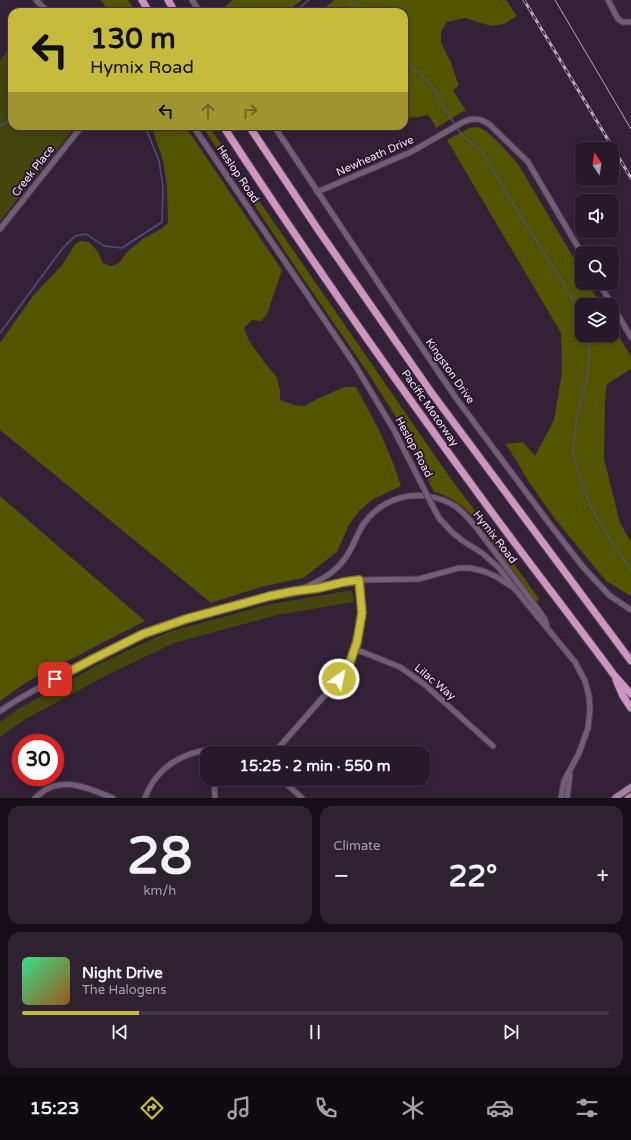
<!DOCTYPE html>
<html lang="en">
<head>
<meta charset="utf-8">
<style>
  body { margin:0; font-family:"Varela Round",sans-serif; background:#2e2231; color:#f1f3f6; height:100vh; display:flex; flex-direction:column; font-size:15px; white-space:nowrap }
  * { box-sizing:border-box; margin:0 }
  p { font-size:13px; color:#a4a0a8 }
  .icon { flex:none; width:22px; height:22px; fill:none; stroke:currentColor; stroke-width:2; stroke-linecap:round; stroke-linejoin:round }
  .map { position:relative; height:798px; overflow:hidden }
  .panel { display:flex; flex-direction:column; gap:8px; padding:8px; background:#150e17; flex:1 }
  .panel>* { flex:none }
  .guide { position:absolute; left:8px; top:8px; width:400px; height:122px; border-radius:12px; box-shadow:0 2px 10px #0003,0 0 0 1px #423846; background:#c6bb3c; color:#111; overflow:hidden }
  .needle { width:26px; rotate:348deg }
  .fabs { position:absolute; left:575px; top:142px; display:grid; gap:8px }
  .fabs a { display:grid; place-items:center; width:44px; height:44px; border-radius:8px; background:#261929; box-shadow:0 2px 10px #0003,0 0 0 1px #423846; font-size:20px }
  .speed { position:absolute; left:12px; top:734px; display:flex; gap:8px; font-size:20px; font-weight:700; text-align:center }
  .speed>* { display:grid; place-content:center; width:52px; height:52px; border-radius:50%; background:#261929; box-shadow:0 2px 10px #0003,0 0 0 1px #423846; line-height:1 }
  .speed .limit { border:6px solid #d22; background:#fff; color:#111 }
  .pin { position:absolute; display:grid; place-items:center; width:34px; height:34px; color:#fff; margin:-17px; border-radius:8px; box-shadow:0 2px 6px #0006 }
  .me { position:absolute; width:44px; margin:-22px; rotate:33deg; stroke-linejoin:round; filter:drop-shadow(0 0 3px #0008) }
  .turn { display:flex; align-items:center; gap:14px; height:84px; padding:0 16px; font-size:18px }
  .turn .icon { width:52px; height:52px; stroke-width:2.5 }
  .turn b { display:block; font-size:28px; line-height:34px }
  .lanes { display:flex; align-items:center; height:38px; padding:0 16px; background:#0003; justify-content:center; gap:20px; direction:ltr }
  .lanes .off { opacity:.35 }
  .big { font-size:30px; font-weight:800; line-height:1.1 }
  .panel .tile { flex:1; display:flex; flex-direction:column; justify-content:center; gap:6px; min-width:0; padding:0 14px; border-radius:12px; background:#2e2231 }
  .panel .dial { align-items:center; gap:0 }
  .dial b { font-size:52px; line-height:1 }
  .song { display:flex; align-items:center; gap:12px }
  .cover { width:48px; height:48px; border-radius:6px; background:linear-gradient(135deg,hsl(150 70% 55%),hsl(30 70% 35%)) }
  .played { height:4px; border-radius:2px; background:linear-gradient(90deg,#c6bb3c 20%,#423846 20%) }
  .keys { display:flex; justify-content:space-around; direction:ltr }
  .heat { display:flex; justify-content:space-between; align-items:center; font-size:22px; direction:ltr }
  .panel .tiles { flex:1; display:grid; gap:8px; grid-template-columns:1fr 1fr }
  .tile:last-child { grid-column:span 2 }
  .trip { position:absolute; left:200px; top:746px; width:230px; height:40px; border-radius:12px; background:#261929; box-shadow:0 2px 10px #0003,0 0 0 1px #423846; font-weight:800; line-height:40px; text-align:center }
  .dock { display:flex; height:64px; justify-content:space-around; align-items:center; background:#0f0a10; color:#a4a0a8 }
  .dock .icon { width:28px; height:28px }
  .dock .current { color:#c6bb3c }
  .dock b { font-size:18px; color:#f1f3f6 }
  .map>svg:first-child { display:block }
  .green { fill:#45460d }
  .forest { fill:#535400 }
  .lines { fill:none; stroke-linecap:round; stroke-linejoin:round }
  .stream { stroke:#495570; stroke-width:1.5 }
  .minor-casing { stroke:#4f3f51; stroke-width:7 }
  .major-casing { stroke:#4f3f51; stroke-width:8 }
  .highway-casing { stroke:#4f3f51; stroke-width:9 }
  .minor { stroke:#725d76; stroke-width:5 }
  .major { stroke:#a97ea4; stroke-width:6 }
  .highway { stroke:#ce94c2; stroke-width:7 }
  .tram { stroke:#b6a8b9; stroke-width:1 }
  .rail-casing { stroke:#b6a8b9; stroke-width:3 }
  .rail { stroke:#29172d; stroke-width:1.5; stroke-dasharray:4.5; stroke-linecap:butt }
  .minor-bridge-casing { stroke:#4f3f51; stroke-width:7; stroke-linecap:butt }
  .minor-bridge { stroke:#725d76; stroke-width:5 }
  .route-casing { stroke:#817a27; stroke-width:10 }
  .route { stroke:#c6bb3c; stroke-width:7 }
  .labels { text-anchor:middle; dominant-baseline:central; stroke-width:4; stroke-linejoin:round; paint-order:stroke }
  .street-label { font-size:11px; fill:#f2e5f4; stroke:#29172d }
</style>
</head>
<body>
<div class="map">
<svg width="631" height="798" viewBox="0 0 631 798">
  <rect width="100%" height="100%" fill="#332137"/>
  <g class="green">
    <path d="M 12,43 L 12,126 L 76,126 L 0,221 L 0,61 Z"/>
    <path d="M 347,591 L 351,591 L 353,594 L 354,602 L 277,615 L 174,643 L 111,673 L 24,720 L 0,737 L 0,722 L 18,709 L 99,664 L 168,632 L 271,604 Z"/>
  </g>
  <g class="forest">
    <path d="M 101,0 L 128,0 L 136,12 L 109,12 Z"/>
    <path d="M 233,0 L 302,0 L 286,12 L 227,12 L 224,7 Z"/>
    <path d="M 334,0 L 506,0 L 517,16 L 504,24 L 491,26 L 465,18 L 447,22 L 441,32 L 441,42 L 446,53 L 451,62 L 452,66 L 459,86 L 453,90 L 466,111 L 462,112 L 436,128 L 430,117 L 427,115 C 420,117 411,119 404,117 L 404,12 L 320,12 Z"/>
    <path d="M 151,126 L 181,126 L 190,133 L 282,270 L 267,314 L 261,321 L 252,320 L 244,328 L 249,341 L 265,363 L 277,377 L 280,391 L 280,400 L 294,405 L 304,406 L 317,399 L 344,387 L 356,387 L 379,430 L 394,465 L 401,486 L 372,500 L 359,511 L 349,525 L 337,552 L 303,578 L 261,587 L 211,603 L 0,430 L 0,343 L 33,296 L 63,264 L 75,244 L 80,241 L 89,242 L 98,252 L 103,263 L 111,266 L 119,263 L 127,252 L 144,238 L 161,229 L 168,223 L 167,187 L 163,160 Z"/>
    <path d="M 202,126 L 209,126 L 251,189 L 451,479 L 483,521 L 539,599 L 536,602 C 524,587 513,571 501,555 C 483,529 467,500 434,492 L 396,417 L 366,370 L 300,274 Z"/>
    <path d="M 477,127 L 486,131 L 501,145 L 518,164 L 582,272 L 582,283 L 588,283 L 601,305 L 582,305 L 582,335 L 612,335 L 612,324 L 631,357 L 631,369 L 607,384 L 605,401 L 604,459 L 620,523 L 631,542 L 631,596 L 606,581 L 573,541 L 555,519 L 529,482 L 506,444 L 523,442 L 535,456 L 554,420 L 562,372 L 561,333 L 447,140 L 469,128 Z"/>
    <path d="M 0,496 L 145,621 L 27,682 L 0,701 Z"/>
  </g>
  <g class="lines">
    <g class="stream">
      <path d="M 348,0 L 359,12"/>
      <path d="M 294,12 L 309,0"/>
      <path d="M 404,59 L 431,85 L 455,125"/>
      <path d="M 0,126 L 8,121 L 9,111 L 12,108"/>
      <path d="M 457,128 L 463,136 L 482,152 L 527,226 L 564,284 L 582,317"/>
      <path d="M 0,333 L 62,249 L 75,236 L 86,234 L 104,246 L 122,248 L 162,222 L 163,187 L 159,161 L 145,126"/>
      <path d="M 588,335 L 590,355 L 587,378 L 577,416 L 573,451 L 579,475 L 592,509 L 611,541 L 631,570"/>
    </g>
    <defs>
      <g id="minor">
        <path d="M 36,0 L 48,12"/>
        <path d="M 192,0 L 200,12"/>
        <path d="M 608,0 L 618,19 L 623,22 L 631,22"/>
        <path d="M 193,126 L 355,365 L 394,430 L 423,487"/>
        <path d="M 274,126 L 381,287 L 456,398 L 549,523 L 583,567 L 609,595 L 631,610"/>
        <path d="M 317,192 L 411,152 L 463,122 C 473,117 481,118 490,125 L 528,162 L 582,254"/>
        <path d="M 0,229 L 82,126"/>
        <path d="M 599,283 L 631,337"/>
        <path d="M 431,503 L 439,518 L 453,533 L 463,541 L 482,553 L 499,568 L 514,588 L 575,662 L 585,681 L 589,696 L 590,709 L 588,728 L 579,753 L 564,781 L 561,798"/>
        <path d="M 303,588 C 321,581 338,571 348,554 C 355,543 358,531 365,522 C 374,510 386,502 400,498 C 418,493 439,496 455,506 C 470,517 480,533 491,547 C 509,571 527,594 544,618 L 547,626"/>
        <path d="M 355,649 L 400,667 L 424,684 L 493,746"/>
        <path d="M 0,711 L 17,700 L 42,686 L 93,659 L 143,634 L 186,619 L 270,596 L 295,591 L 319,588 L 345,582 L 359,580 L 419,579 L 459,568 L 470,568 L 483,571 L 495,576 L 514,588"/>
        <path d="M 274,753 L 339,679 L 350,662 L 357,642 L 362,613 L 359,580"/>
        <path d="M 214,779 L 215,798"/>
        <path d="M 281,779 L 302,798"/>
        <path d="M 35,798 C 39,795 42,792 45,790 C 67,777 92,790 113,798"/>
        <path d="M 145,798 C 159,759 202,742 240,753"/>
        <path d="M 567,798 L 570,774"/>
      </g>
      <g id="major">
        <path d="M 615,798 L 631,787"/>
        <path d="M 628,798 L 631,796"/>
      </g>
      <g id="highway">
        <path d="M 142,0 L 149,12"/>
        <path d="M 168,0 L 175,12"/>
        <path d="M 223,126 C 307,255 396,382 488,507 C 529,563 572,618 614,675 L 631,694"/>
        <path d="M 249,126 L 319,231 L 431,392 L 631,661"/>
        <path d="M 616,680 L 623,696 L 631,708"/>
      </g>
    </defs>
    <use href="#minor" class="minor-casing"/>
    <use href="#major" class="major-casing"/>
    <use href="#highway" class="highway-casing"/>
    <use href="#minor" class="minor"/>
    <use href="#major" class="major"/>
    <use href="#highway" class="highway"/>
    <path class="tram" d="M 555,0 L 631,129"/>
    <defs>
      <path id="rail" d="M 524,0 L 631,178"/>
    </defs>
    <use href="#rail" class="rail-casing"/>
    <use href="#rail" class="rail"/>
    <defs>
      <path id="minor-bridge" d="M 423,487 L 431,503"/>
    </defs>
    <use href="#minor-bridge" class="minor-bridge-casing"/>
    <use href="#minor-bridge" class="minor-bridge"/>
  </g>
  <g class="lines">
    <defs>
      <path id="route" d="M 55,679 L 93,659 L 143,634 L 186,619 L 270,596 L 295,591 L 319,588 L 344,582 L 359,580 L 362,613 L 357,642 L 350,662 L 339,679"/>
    </defs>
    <use href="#route" class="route-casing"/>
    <use href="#route" class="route"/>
  </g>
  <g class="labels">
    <g class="street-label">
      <text transform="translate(375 156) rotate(-24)">Newheath Drive</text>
      <text transform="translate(33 171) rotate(-52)">Creek Place</text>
      <text transform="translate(238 174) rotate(56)">Heslop Road</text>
      <text transform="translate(450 371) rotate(55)">Kingston Drive</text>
      <text transform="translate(430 408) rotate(55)">Pacific Motorway</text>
      <text transform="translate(414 447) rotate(62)">Heslop Road</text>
      <text transform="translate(495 537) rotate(52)">Hymix Road</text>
      <text transform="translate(435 682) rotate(40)">Lilac Way</text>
    </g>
  </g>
</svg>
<div class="fabs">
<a><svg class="needle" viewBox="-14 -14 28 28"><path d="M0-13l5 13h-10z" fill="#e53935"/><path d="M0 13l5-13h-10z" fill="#a4a0a8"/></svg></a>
<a><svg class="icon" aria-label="sound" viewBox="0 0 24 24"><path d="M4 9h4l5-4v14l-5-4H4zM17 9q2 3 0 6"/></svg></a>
<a><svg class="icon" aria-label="search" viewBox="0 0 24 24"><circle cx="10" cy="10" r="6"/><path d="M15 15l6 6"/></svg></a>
<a><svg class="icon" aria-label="layers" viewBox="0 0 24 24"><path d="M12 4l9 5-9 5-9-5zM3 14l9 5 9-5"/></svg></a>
</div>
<div class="speed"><div class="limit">30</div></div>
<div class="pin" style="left:55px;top:679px;background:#d93025"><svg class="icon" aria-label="arrive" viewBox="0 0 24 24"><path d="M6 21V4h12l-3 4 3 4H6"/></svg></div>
<svg class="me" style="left:339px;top:679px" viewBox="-20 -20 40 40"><circle r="17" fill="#c6bb3c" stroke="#fff" stroke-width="3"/><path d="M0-11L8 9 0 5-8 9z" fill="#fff"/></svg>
<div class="trip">15:25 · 2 min · 550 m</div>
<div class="guide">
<div class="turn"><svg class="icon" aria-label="left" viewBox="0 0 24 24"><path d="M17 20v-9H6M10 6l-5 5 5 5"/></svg><div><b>130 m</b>Hymix Road</div></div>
<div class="lanes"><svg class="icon" aria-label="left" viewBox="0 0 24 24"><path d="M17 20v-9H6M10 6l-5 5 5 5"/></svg><svg class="icon off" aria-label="ahead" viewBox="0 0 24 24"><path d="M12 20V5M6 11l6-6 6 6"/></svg><svg class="icon off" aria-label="right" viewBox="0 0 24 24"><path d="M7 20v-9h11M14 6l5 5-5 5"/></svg></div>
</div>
</div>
<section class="panel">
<div class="tiles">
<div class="tile dial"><b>28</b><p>km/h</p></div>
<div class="tile"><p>Climate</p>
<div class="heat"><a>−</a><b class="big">22°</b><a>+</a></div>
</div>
<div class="tile">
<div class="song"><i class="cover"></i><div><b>Night Drive</b><p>The Halogens</p></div></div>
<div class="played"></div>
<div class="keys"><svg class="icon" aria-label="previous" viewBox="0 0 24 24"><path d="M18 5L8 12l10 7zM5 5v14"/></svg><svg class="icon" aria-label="pause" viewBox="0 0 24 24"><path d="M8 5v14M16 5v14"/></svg><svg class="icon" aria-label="next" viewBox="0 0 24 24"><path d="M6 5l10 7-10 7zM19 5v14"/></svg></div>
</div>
</div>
</section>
<nav class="dock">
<b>15:23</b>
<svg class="icon current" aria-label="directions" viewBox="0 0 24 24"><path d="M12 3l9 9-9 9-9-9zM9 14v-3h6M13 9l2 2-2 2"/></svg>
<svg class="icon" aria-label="music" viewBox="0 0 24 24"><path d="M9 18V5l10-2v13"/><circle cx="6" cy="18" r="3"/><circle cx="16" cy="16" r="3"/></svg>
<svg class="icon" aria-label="phone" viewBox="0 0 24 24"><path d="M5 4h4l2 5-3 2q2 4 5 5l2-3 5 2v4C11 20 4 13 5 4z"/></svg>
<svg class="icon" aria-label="climate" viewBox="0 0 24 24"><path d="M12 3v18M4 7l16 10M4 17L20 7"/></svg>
<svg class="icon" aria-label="car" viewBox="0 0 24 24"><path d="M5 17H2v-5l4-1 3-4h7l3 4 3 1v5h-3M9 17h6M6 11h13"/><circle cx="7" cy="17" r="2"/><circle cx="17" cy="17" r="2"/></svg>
<svg class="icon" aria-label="filters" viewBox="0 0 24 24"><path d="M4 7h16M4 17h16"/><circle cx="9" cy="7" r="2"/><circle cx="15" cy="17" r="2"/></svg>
</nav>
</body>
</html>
